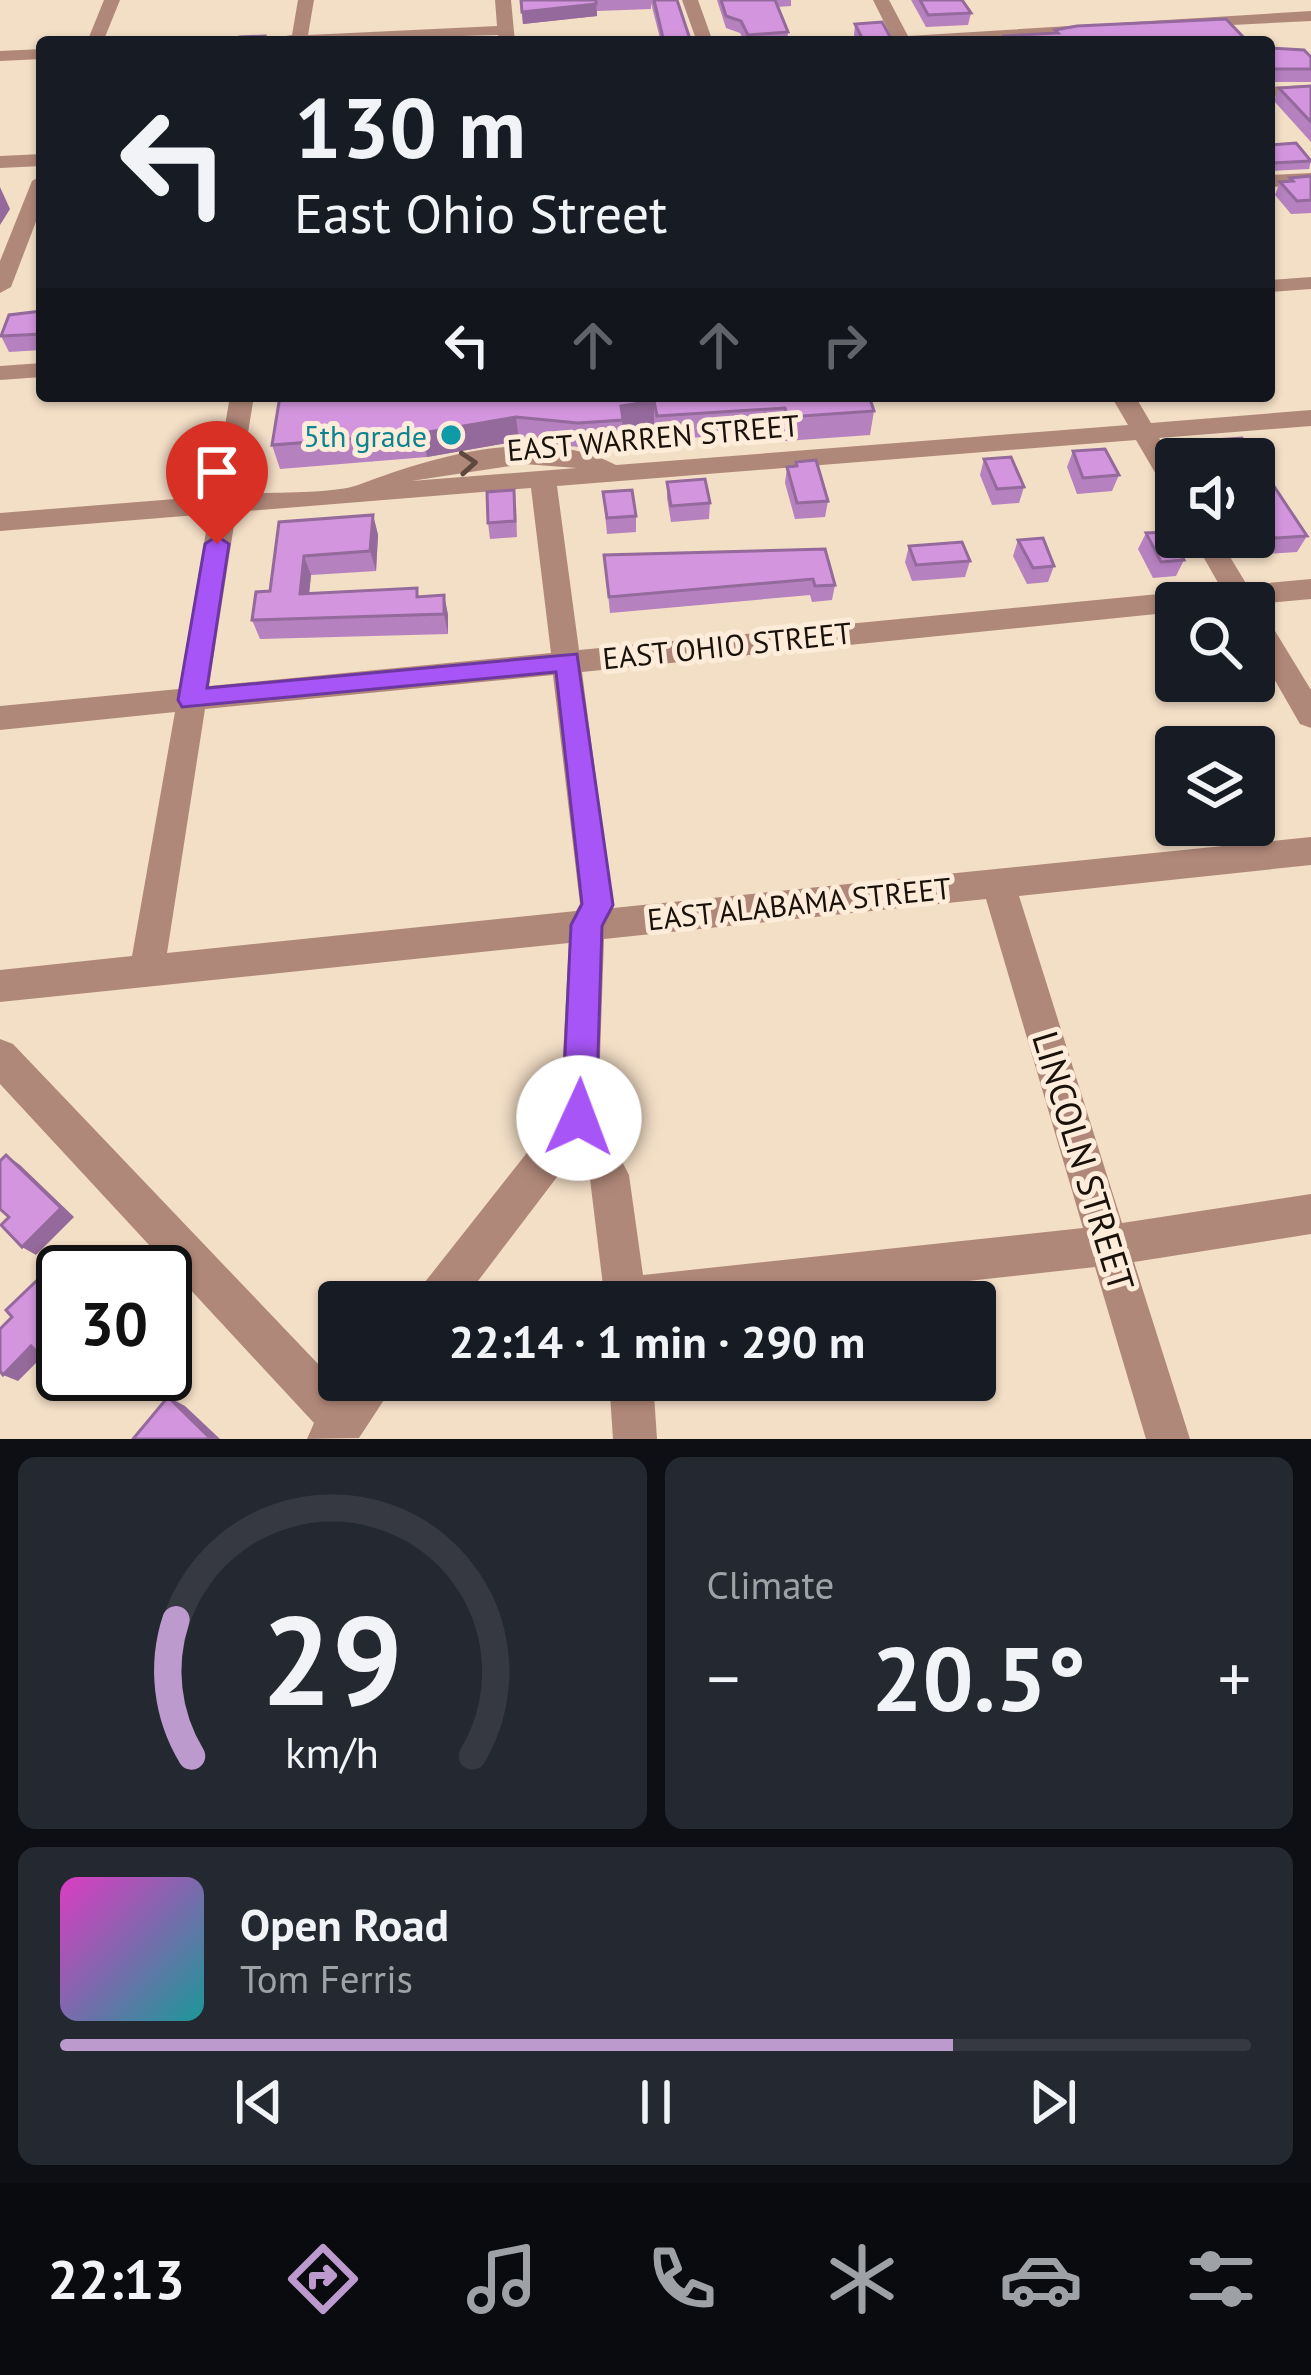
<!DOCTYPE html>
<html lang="en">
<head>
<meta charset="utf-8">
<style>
  body { margin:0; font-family:"PT Sans",sans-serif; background:#242831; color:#f1f3f6; height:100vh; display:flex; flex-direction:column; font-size:45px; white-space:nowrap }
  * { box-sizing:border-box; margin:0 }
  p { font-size:39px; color:#9ea1a6 }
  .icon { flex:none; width:66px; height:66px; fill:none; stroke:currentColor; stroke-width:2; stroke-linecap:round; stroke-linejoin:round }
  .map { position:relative; height:1439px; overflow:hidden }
  .side { display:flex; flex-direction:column; gap:18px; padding:18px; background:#0d0f14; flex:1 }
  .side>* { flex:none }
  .banner { position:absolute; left:36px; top:36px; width:1239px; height:366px; border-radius:12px; box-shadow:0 3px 9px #0004; background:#171b24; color:#f1f3f6; overflow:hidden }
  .buttons { position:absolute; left:1155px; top:438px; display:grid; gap:24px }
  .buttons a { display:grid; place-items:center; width:120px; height:120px; border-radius:12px; background:#171b24; box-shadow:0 3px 9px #0004; font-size:60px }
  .speed { position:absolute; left:36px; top:1245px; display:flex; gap:24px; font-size:60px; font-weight:700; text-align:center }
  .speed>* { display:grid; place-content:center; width:156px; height:156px; border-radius:50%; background:#171b24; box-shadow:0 3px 9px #0004; line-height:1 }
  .speed .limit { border:6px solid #111; border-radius:18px; background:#fff; color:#111 }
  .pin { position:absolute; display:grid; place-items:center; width:102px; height:102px; color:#fff; margin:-123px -51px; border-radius:50% 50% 50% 0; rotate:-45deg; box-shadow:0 0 12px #0007 }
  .pin .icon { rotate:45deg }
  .me { position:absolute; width:132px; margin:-66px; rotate:2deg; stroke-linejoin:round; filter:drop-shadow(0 0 9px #0008) }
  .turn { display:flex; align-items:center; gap:42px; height:252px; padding:0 60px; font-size:54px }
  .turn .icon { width:156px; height:156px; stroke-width:2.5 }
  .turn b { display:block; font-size:84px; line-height:102px }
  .lanes { display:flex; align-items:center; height:114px; padding:0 60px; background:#0003; justify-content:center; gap:60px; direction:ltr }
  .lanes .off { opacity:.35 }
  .big { font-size:90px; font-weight:700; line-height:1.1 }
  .side .widget { flex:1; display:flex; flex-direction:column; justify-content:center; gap:18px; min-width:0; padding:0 42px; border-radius:18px; background:#242831 }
  .side .dial { align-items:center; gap:0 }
  .dial svg { height:312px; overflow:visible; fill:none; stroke:#363941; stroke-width:7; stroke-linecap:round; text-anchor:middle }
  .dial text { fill:#f1f3f6; stroke:none }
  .song { display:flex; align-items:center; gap:36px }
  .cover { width:144px; height:144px; border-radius:18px; background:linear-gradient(135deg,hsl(310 70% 55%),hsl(180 70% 35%)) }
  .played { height:12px; border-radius:6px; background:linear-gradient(90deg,#bd9ace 75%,#363941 75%) }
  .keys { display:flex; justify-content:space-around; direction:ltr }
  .heat { display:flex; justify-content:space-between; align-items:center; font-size:66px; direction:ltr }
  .side .tiles { flex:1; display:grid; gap:18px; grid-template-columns:1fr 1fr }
  .widget:last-child { grid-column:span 2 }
  .trip { position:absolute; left:318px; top:1281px; width:678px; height:120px; border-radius:12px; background:#171b24; box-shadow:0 3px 9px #0004; font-weight:700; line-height:120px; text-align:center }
  .menu { display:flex; height:192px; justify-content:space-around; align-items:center; background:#090b0e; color:#9ea1a6 }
  .menu .icon { width:84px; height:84px }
  .menu .active { color:#bd9ace }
  .menu b { font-size:54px; color:#f1f3f6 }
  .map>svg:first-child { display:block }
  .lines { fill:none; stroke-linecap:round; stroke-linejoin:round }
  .minor { fill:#b08879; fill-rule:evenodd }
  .wall { fill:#b581bf }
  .shaded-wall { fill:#94699b }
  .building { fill:#d396de; stroke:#94699b; stroke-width:3 }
  .oneway { stroke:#5e473c }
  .route { fill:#a855f7; stroke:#6d37a1; stroke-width:3 }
  .culture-dot { fill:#0f9aa8; stroke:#fdecd9; stroke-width:4.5 }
  .labels { text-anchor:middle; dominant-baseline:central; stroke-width:10; stroke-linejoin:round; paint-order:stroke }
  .culture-label { font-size:30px; fill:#0d838f; stroke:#fdecd9; text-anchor:end }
  .street-label { font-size:30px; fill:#1a120a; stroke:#fdecd9 }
  .near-street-label { font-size:36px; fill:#1a120a; stroke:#fdecd9 }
</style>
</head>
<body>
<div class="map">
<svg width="1311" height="1439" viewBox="0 0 1311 1439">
  <rect width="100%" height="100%" fill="#f3dec6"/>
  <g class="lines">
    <g class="minor">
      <path d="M 104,0 L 120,0 L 103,42 L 87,42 Z"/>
      <path d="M 298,0 L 314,0 L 308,35 L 497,26 L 495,0 L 511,0 L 515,42 L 499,42 L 498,35 L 248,42 L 292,35 Z"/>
      <path d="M 682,0 L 698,0 L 713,42 L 697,42 Z"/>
      <path d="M 873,0 L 889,0 L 908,36 L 1311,11 L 1311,21 L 894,42 Z"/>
      <path d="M 42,49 L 42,59 L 0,61 L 0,51 Z"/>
      <path d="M 1311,85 L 1311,95 L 1269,97 L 1269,87 Z"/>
      <path d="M 42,154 L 42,166 L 0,168 L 0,156 Z"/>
      <path d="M 1311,173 L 1311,185 L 1269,187 L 1269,175 Z"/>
      <path d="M 42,175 L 42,206 L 11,287 L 0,293 L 0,261 L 32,181 Z"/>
      <path d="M 1311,277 L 1311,289 L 1269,292 L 1269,280 Z"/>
      <path d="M 42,363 L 42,377 L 0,380 L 0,366 Z"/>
      <path d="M 230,396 L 254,396 L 238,494 C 267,492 335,494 358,485 C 432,457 538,424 616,465 L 1128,425 L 1111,396 L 1135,396 L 1151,423 L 1311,410 L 1311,426 L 1159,438 L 1176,466 L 1176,495 L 1167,493 L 1136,440 L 557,486 L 579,650 L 1221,588 L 1192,537 L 1218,537 L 1247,585 L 1311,579 L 1311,599 L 1257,604 L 1254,610 L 1264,613 L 1311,690 L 1311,728 L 1300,724 L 1254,644 L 1254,603 L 1176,603 L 1176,612 L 582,672 L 613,908 L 1311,837 L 1311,865 L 1019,896 L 1122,1223 L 1311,1194 L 1311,1234 L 1134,1262 L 1190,1439 L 1146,1439 L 1095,1267 L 778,1302 L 605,1302 L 590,1179 L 576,1152 L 462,1302 L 415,1302 L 421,1287 L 560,1111 L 569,943 L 0,1002 L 0,970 L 132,956 L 175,712 L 0,730 L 0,706 L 179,689 L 209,514 L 0,531 L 0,513 L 213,496 ZM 524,464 L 577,468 L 411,481 ZM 531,488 L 551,653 L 209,686 L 236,512 ZM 553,675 L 580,904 L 576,911 L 167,953 L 205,709 ZM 986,899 L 1083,1228 L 643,1275 L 629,1175 L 598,1115 L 604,939 Z"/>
      <path d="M 0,1039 L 13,1044 L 341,1388 L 348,1380 L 397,1380 L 359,1438 L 307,1439 L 314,1423 L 0,1084 Z"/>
      <path d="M 609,1380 L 653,1380 L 657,1439 L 613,1439 Z"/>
    </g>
  </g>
  <g class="wall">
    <path d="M 521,0 L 677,0 L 691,42 L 661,42 L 651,3 L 651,9 L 597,11 L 597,16 L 523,24 Z"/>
    <path d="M 717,0 L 791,0 L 791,6 L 777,7 L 788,32 L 787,42 L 745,42 L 740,33 L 726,28 Z"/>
    <path d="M 911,0 L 962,0 L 971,13 L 968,25 L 926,27 Z"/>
    <path d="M 855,24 L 893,42 L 857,42 L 854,35 Z"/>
    <path d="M 1269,48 L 1311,57 L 1311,82 L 1269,82 Z"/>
    <path d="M 1311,86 L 1311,142 L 1274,101 L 1279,88 Z"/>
    <path d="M 1269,145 L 1311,160 L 1309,169 L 1269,171 Z"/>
    <path d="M 1311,176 L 1311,213 L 1291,214 L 1275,195 L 1280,182 L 1289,181 L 1290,178 Z"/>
    <path d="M 42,311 L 42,350 L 9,352 L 1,336 Z"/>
    <path d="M 280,396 L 869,396 L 874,411 L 870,435 L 785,441 L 783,432 L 657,440 L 654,425 L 623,429 L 624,444 L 579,447 L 519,441 L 427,457 L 280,469 L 272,445 Z"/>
    <path d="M 1168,396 L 1197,396 L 1170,399 Z"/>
    <path d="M 1242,438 L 1307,536 L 1297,552 L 1267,554 L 1257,547 L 1251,537 L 1254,537 L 1254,459 L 1206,459 L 1213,440 Z"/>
    <path d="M 1073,451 L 1119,475 L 1112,491 L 1077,494 L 1067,467 Z"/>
    <path d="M 984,459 L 1024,487 L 1019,503 L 992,505 L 980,475 Z"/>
    <path d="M 796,462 L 828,501 L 825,517 L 795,519 L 785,483 L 787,467 L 796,466 Z"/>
    <path d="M 667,482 L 710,503 L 709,519 L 671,522 L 667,498 Z"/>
    <path d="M 603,492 L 636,516 L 636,532 L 607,534 Z"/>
    <path d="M 516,506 L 517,537 L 490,539 L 488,523 Z"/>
    <path d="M 373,515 L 378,535 L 376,571 L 311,575 L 309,594 L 419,597 L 444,595 L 448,615 L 448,634 L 260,639 L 252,620 L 270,591 L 279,522 Z"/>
    <path d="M 1146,533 L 1184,560 L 1176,576 L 1153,578 L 1138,549 Z"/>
    <path d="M 1018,540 L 1054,566 L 1048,582 L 1027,584 L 1013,556 Z"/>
    <path d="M 909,546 L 970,561 L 965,577 L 912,581 L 905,562 Z"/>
    <path d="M 825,549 L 835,585 L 832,600 L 812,602 L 810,595 L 610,613 L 604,555 Z"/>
  </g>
  <g class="shaded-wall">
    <path d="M 596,4 L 597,16 L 523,24 L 522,12 Z"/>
    <path d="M 0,187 L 10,209 L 0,225 Z"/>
    <path d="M 654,401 L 654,425 L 623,429 L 621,406 Z"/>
    <path d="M 516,417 L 519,441 L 427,457 L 423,433 Z"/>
    <path d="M 373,515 L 378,535 L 376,571 L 370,551 Z"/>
    <path d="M 304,556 L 311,575 L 307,614 L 300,594 Z"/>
    <path d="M 444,595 L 448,615 L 448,634 L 444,614 Z"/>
    <path d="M 6,1155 L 20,1165 L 74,1217 L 36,1255 L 22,1247 Z"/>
    <path d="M 31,1346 L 46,1353 L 18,1381 L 3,1375 Z"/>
    <path d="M 88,1374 L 106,1374 L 87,1396 L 73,1390 Z"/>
    <path d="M 168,1397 L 185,1406 L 220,1439 L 211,1439 Z"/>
  </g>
  <g class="building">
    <path d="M 521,0 L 596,0 L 596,4 L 522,12 Z"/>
    <path d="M 654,0 L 677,0 L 691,42 L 664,42 Z"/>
    <path d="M 721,0 L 775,0 L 788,32 L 748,35 L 741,21 L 726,16 Z"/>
    <path d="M 920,0 L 962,0 L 971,13 L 928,15 Z"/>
    <path d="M 1226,19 L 1248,42 L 1007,42 L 1004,36 L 1058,33 L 1055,30 L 1077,26 Z"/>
    <path d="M 882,22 L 893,42 L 864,42 L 855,24 Z"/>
    <path d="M 265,36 L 264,42 L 239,42 L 240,37 Z"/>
    <path d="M 1269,48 L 1304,50 L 1311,57 L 1311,69 L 1274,69 L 1270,78 Z"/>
    <path d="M 1311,86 L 1311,122 L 1279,88 Z"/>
    <path d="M 1296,143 L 1311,161 L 1272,163 L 1269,160 L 1269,145 Z"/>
    <path d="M 1311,176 L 1311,200 L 1297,201 L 1280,182 L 1293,181 L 1290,178 Z"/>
    <path d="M 42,311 L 42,334 L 1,336 L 9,315 Z"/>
    <path d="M 280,396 L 869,396 L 874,411 L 788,417 L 785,408 L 657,416 L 654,401 L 621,406 L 623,420 L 578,423 L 516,417 L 423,433 L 272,445 Z"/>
    <path d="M 1242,438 L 1307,536 L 1276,538 L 1266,531 L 1254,512 L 1254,459 L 1220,459 L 1211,447 L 1217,446 L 1213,440 Z"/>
    <path d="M 1105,449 L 1119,475 L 1083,478 L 1073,451 Z"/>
    <path d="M 1011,457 L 1024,487 L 997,489 L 984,459 Z"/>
    <path d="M 816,460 L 828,501 L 797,503 L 787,467 L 797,466 L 796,462 Z"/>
    <path d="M 705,479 L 710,503 L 671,506 L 667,482 Z"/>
    <path d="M 514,490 L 515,521 L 488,523 L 487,492 Z"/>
    <path d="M 632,490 L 636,516 L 607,518 L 603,492 Z"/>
    <path d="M 373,515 L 370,551 L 304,556 L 300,594 L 417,588 L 417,597 L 444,595 L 444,614 L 252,620 L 256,592 L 270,591 L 279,522 Z"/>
    <path d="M 1169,532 L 1184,560 L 1161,562 L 1146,533 Z"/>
    <path d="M 1043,538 L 1054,566 L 1033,568 L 1018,540 Z"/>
    <path d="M 962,542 L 970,561 L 916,565 L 909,546 Z"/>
    <path d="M 825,549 L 835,585 L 815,586 L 813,579 L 609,597 L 604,555 Z"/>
    <path d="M 6,1155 L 61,1208 L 22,1247 L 1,1225 L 9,1217 L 0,1209 L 0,1161 Z"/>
    <path d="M 52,1266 L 63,1278 L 63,1284 L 60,1287 L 63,1290 L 63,1374 L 88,1374 L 73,1390 L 31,1346 L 3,1375 L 0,1371 L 0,1329 L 12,1317 L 6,1310 Z"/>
    <path d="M 168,1397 L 211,1439 L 133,1439 Z"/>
  </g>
  <defs><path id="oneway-chevron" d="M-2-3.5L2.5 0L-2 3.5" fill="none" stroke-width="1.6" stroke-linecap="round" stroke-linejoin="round" transform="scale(3)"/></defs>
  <use class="oneway" href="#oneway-chevron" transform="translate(468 463) rotate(-4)"/>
  <path class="route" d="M 217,536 L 229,544 L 207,688 L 577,654 L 613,905 L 602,926 L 596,1118 L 591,1130 L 579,1135 L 567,1130 L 562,1118 L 571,925 L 582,904 L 556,672 L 182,707 L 178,700 L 205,544 Z"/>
  <circle class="culture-dot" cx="451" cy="435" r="12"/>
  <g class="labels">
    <g class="culture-label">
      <text x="427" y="435">5th grade</text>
    </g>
    <g class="street-label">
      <text transform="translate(653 437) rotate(-5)">EAST WARREN STREET</text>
      <text transform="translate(727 645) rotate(-6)">EAST OHIO STREET</text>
      <text transform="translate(799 903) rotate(-6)">EAST ALABAMA STREET</text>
    </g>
    <g class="near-street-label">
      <text transform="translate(1084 1161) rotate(73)">LINCOLN STREET</text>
    </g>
  </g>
</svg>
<div class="buttons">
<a><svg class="icon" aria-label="sound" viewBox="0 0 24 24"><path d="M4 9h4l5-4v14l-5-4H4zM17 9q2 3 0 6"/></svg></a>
<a><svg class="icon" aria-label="search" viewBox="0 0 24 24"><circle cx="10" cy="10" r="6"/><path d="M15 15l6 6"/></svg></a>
<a><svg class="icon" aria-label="layers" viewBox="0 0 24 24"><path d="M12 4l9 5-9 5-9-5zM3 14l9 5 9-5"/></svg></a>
</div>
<div class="speed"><div class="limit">30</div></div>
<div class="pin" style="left:217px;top:544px;background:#d93025"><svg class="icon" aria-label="arrive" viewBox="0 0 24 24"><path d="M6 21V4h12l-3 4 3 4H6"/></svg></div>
<svg class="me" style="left:579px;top:1118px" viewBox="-20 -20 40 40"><circle r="19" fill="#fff"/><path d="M0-13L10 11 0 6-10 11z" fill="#a855f7"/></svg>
<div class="trip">22:14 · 1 min · 290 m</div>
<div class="banner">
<div class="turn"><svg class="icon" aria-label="left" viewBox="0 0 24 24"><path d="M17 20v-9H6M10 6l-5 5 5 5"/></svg><div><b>130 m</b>East Ohio Street</div></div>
<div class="lanes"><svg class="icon" aria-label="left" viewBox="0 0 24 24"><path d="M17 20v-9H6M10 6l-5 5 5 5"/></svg><svg class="icon off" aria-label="ahead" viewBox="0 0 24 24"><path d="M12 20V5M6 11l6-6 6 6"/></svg><svg class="icon off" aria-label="ahead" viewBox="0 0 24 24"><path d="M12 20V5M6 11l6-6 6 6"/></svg><svg class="icon off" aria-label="right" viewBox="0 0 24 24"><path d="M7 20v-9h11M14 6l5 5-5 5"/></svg></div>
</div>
</div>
<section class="side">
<div class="tiles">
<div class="widget dial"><svg viewBox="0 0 100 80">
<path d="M14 69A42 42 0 1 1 86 69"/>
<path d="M14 69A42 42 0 0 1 10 34" stroke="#bd9ace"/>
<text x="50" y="56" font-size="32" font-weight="700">29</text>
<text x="50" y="72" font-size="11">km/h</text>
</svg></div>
<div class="widget"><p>Climate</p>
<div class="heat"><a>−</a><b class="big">20.5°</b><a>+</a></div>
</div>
<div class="widget">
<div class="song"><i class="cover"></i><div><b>Open Road</b><p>Tom Ferris</p></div></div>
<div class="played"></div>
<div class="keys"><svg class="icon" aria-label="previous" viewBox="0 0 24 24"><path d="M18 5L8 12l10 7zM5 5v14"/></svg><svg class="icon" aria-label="pause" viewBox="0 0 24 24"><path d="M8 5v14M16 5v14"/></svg><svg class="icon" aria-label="next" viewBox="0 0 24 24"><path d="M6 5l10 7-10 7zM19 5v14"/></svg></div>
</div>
</div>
</section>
<nav class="menu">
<b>22:13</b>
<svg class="icon active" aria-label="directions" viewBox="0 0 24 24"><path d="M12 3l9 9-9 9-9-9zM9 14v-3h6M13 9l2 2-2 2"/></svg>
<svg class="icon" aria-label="music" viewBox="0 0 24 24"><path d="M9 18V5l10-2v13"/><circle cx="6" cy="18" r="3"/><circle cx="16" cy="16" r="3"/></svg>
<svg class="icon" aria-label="phone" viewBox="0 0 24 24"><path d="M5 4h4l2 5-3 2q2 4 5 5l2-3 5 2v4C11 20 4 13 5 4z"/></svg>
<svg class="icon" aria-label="climate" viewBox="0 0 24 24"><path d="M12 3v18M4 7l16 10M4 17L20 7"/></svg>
<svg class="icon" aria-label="car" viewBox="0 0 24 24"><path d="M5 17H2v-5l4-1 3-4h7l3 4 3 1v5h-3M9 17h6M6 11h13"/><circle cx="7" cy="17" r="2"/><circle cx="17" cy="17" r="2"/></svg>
<svg class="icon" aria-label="filters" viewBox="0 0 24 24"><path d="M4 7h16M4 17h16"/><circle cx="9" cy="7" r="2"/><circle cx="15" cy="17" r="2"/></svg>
</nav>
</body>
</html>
